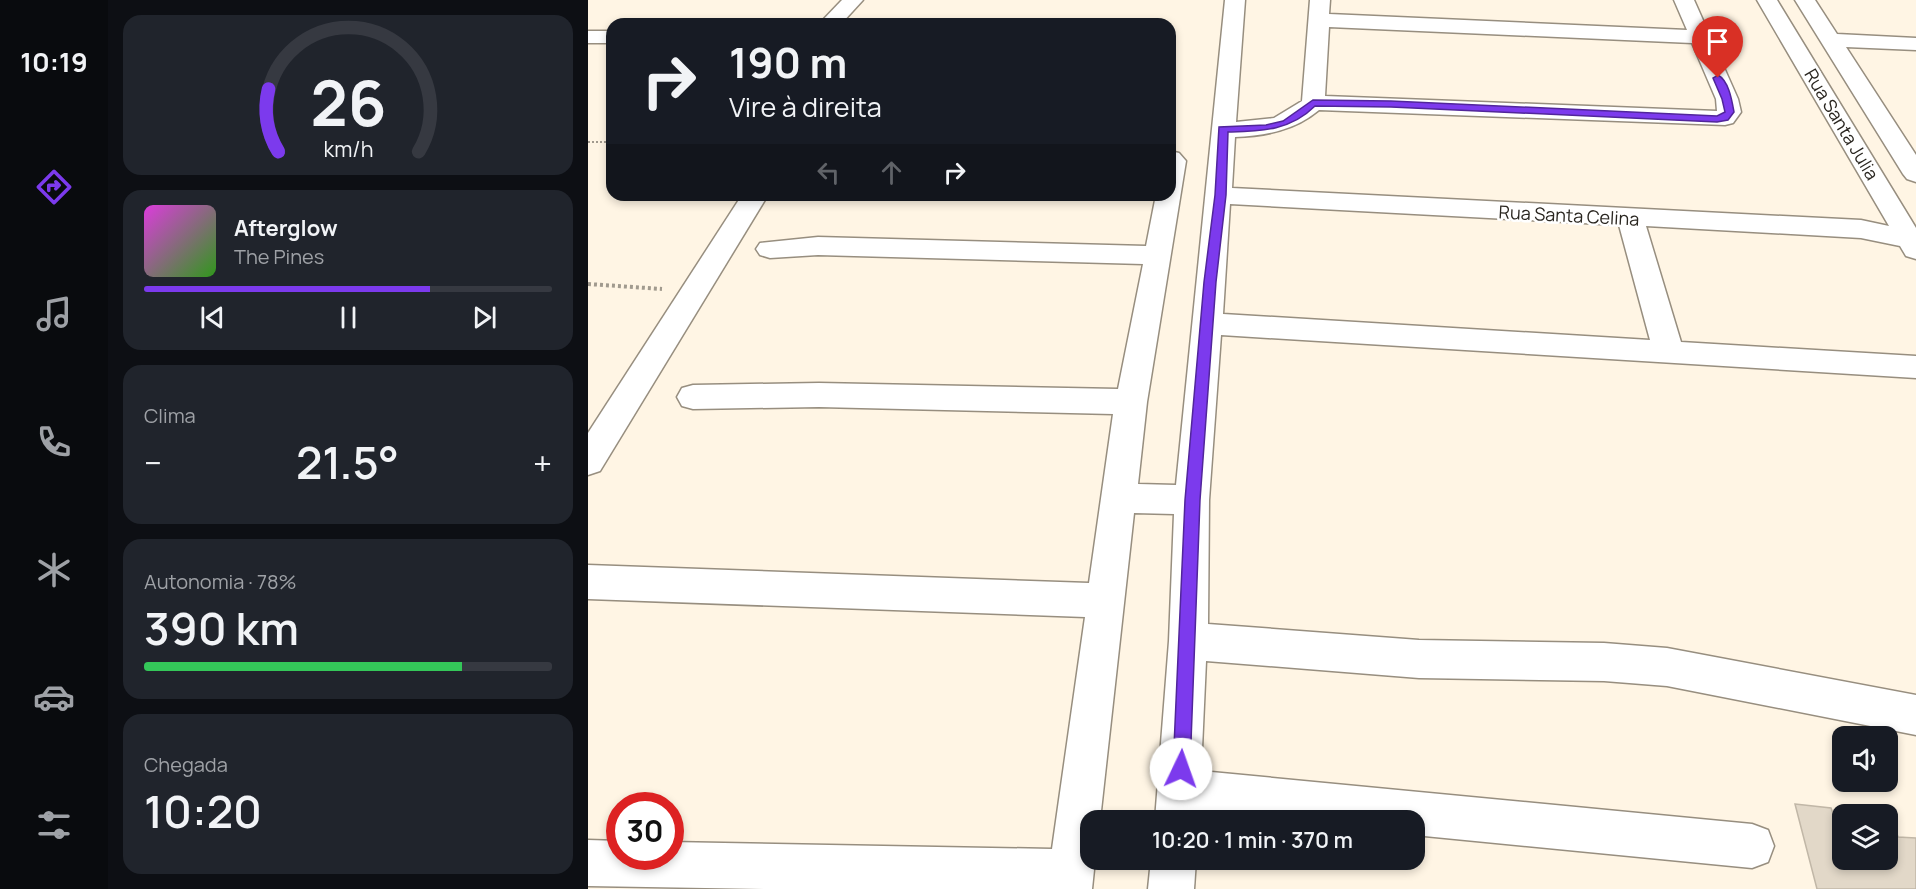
<!DOCTYPE html>
<html lang="pt">
<head>
<meta charset="utf-8">
<style>
  body { margin:0; font-family:Manrope,sans-serif; background:#20242c; color:#f1f3f6; height:100vh; display:flex; flex-direction:column; font-size:22px; white-space:nowrap }
  * { box-sizing:border-box; margin:0 }
  p { font-size:20px; color:#9ea1a6 }
  .icon { flex:none; width:33px; height:33px; fill:none; stroke:currentColor; stroke-width:2; stroke-linecap:round; stroke-linejoin:round }
  .map { position:relative; flex:1; overflow:hidden }
  .drawer { display:flex; flex-direction:column; gap:15px; padding:15px; background:#0d0f14; width:480px }
  .drawer>* { flex:none }
  .banner { position:absolute; left:18px; top:18px; width:570px; height:183px; border-radius:18px; box-shadow:0 3px 9px #0003; background:#171b24; color:#f1f3f6; overflow:hidden }
  .controls { position:absolute; left:1244px; top:726px; display:grid; gap:12px }
  .controls a { display:grid; place-items:center; width:66px; height:66px; border-radius:12px; background:#171b24; box-shadow:0 3px 9px #0003; font-size:30px }
  .speed { position:absolute; left:18px; top:792px; display:flex; gap:12px; font-size:30px; font-weight:700; text-align:center }
  .speed>* { display:grid; place-content:center; width:78px; height:78px; border-radius:50%; background:#171b24; box-shadow:0 3px 9px #0003; line-height:1 }
  .speed .limit { border:9px solid #d22; background:#fff; color:#111 }
  .pin { position:absolute; display:grid; place-items:center; width:51px; height:51px; color:#fff; margin:-62px -26px; border-radius:50% 50% 50% 0; rotate:-45deg; box-shadow:0 0 6px #0007 }
  .pin .icon { rotate:45deg }
  .me { position:absolute; width:66px; margin:-33px; rotate:3deg; stroke-linejoin:round; filter:drop-shadow(0 0 4px #0008) }
  .turn { display:flex; align-items:center; gap:21px; height:126px; padding:0 24px; font-size:27px }
  .turn .icon { width:78px; height:78px; stroke-width:2.5 }
  .turn b { display:block; font-size:42px; line-height:51px }
  .lanes { display:flex; align-items:center; height:57px; padding:0 24px; background:#0003; justify-content:center; gap:30px; direction:ltr }
  .lanes .off { opacity:.35 }
  .big { font-size:45px; font-weight:600; line-height:1.1 }
  .drawer .tile { flex:1; display:flex; flex-direction:column; justify-content:center; gap:9px; min-width:0; padding:0 21px; border-radius:18px; background:#20242c }
  .drawer .dial { align-items:center; gap:0 }
  .dial svg { height:156px; overflow:visible; fill:none; stroke:#363941; stroke-width:7; stroke-linecap:round; text-anchor:middle }
  .dial text { fill:#f1f3f6; stroke:none }
  .song { display:flex; align-items:center; gap:18px }
  .cover { width:72px; height:72px; border-radius:9px; background:linear-gradient(135deg,hsl(300 70% 55%),hsl(110 70% 35%)) }
  .played { height:6px; border-radius:3px; background:linear-gradient(90deg,#7c3aed 70%,#363941 70%) }
  .keys { display:flex; justify-content:space-around; direction:ltr }
  .heat { display:flex; justify-content:space-between; align-items:center; font-size:33px; direction:ltr }
  .charge { height:9px; border-radius:4px; background:linear-gradient(90deg,#34c759 78%,#363941 0) }
  .trip { position:absolute; left:492px; top:810px; width:345px; height:60px; border-radius:18px; background:#171b24; box-shadow:0 3px 9px #0003; font-weight:600; line-height:60px; text-align:center }
  main { display:flex; flex:1; min-height:0 }
  .tab-bar { display:flex; flex-direction:column; width:108px; justify-content:space-around; align-items:center; background:#090b0e; color:#9ea1a6 }
  .tab-bar .icon { width:42px; height:42px }
  .tab-bar .active { color:#7c3aed }
  .tab-bar b { font-size:27px; color:#f1f3f6 }
  .map>svg:first-child { display:block }
  .building { fill:#e2d8c8; stroke:#c1b7a7; stroke-width:1.5 }
  .lines { fill:none; stroke-linecap:round; stroke-linejoin:round }
  .minor-casing { stroke:#978e7f; stroke-width:3 }
  .path-far1 { stroke:#a19a8e; stroke-width:2; stroke-dasharray:2 2; stroke-linecap:butt }
  .path { stroke:#a19a8e; stroke-width:4; stroke-dasharray:3 3; stroke-linecap:butt }
  .minor { fill:#fff; fill-rule:evenodd }
  .route { fill:#7c3aed; stroke:#51269a; stroke-width:1.5 }
  .labels { text-anchor:middle; dominant-baseline:central; stroke-width:5; stroke-linejoin:round; paint-order:stroke }
  .far-street-label { font-size:18px; fill:#2a2620; stroke:#fff }
</style>
</head>
<body>
<main>
<nav class="tab-bar">
<b>10:19</b>
<svg class="icon active" aria-label="directions" viewBox="0 0 24 24"><path d="M12 3l9 9-9 9-9-9zM9 14v-3h6M13 9l2 2-2 2"/></svg>
<svg class="icon" aria-label="music" viewBox="0 0 24 24"><path d="M9 18V5l10-2v13"/><circle cx="6" cy="18" r="3"/><circle cx="16" cy="16" r="3"/></svg>
<svg class="icon" aria-label="phone" viewBox="0 0 24 24"><path d="M5 4h4l2 5-3 2q2 4 5 5l2-3 5 2v4C11 20 4 13 5 4z"/></svg>
<svg class="icon" aria-label="climate" viewBox="0 0 24 24"><path d="M12 3v18M4 7l16 10M4 17L20 7"/></svg>
<svg class="icon" aria-label="car" viewBox="0 0 24 24"><path d="M5 17H2v-5l4-1 3-4h7l3 4 3 1v5h-3M9 17h6M6 11h13"/><circle cx="7" cy="17" r="2"/><circle cx="17" cy="17" r="2"/></svg>
<svg class="icon" aria-label="filters" viewBox="0 0 24 24"><path d="M4 7h16M4 17h16"/><circle cx="9" cy="7" r="2"/><circle cx="15" cy="17" r="2"/></svg>
</nav>
<section class="drawer">
<div class="tile dial"><svg viewBox="0 0 100 80">
<path d="M14 69A42 42 0 1 1 86 69"/>
<path d="M14 69A42 42 0 0 1 9 37" stroke="#7c3aed"/>
<text x="50" y="56" font-size="32" font-weight="700">26</text>
<text x="50" y="72" font-size="11">km/h</text>
</svg></div>
<div class="tile">
<div class="song"><i class="cover"></i><div><b>Afterglow</b><p>The Pines</p></div></div>
<div class="played"></div>
<div class="keys"><svg class="icon" aria-label="previous" viewBox="0 0 24 24"><path d="M18 5L8 12l10 7zM5 5v14"/></svg><svg class="icon" aria-label="pause" viewBox="0 0 24 24"><path d="M8 5v14M16 5v14"/></svg><svg class="icon" aria-label="next" viewBox="0 0 24 24"><path d="M6 5l10 7-10 7zM19 5v14"/></svg></div>
</div>
<div class="tile"><p>Clima</p>
<div class="heat"><a>−</a><b class="big">21.5°</b><a>+</a></div>
</div>
<div class="tile"><p>Autonomia · 78%</p><b class="big">390 km</b><div class="charge"></div></div>
<div class="tile"><p>Chegada</p><b class="big">10:20</b></div>
</section>
<div class="map">
<svg width="1328" height="889" viewBox="0 0 1328 889">
  <rect width="100%" height="100%" fill="#fff5e4"/>
  <path class="building" d="M 1207,804 L 1243,808 L 1252,832 L 1254,832 L 1254,860 L 1299,860 L 1299,814 L 1264,814 L 1262,809 L 1302,813 L 1310,837 L 1328,838 L 1328,889 L 1229,889 Z"/>
  <g class="lines">
    <defs>
      <g id="minor">
        <path d="M 254,0 L 275,0 L 253,24 L 231,24 Z"/>
        <path d="M 637,0 L 657,0 L 648,122 L 686,118 L 714,101 L 722,0 L 742,0 L 741,14 L 1099,30 L 1086,0 L 1106,0 L 1150,99 L 1153,112 L 1145,123 L 1137,125 L 731,110 C 707,130 678,136 647,137 L 644,188 L 1273,220 L 1301,226 L 1169,0 L 1189,0 L 1328,228 L 1328,259 L 1318,256 L 1312,246 L 1273,238 L 1058,226 L 1093,342 L 1328,356 L 1328,378 L 633,335 L 621,500 L 620,624 L 831,640 L 1016,643 L 1079,648 L 1328,695 L 1328,735 L 1079,686 L 1016,681 L 831,678 L 618,661 L 613,771 L 1164,824 L 1180,830 L 1186,846 L 1180,862 L 1164,868 L 826,835 L 826,820 L 682,820 L 611,813 L 611,820 L 567,820 L 581,641 L 586,514 L 546,513 L 512,820 L 502,820 L 502,860 L 507,860 L 504,889 L 181,889 L 0,886 L 0,840 L 32,841 L 32,856 L 82,856 L 82,842 L 464,849 L 497,617 L 0,599 L 0,565 L 501,583 L 525,414 L 231,407 L 105,409 L 94,406 L 89,397 L 94,388 L 105,385 L 231,383 L 530,389 L 555,264 L 230,255 L 182,258 L 172,255 L 168,249 L 172,243 L 230,237 L 558,246 L 568,195 L 582,195 L 582,151 L 591,153 L 598,161 L 559,402 L 550,484 L 588,485 ZM 741,27 L 1104,43 L 1128,99 L 1129,111 L 737,96 ZM 642,204 L 1031,225 L 1062,340 L 635,314 Z"/>
        <path d="M 1207,0 L 1227,0 L 1249,34 L 1328,38 L 1328,50 L 1258,47 L 1328,155 L 1328,182 L 1319,179 L 1315,174 Z"/>
        <rect x="0" y="31" width="24" height="12"/>
        <path d="M 154,195 L 180,195 L 12,471 L 0,475 L 0,433 Z"/>
        <path d="M 563,860 L 608,860 L 606,889 L 560,889 Z"/>
      </g>
    </defs>
    <use href="#minor" class="minor-casing"/>
    <path class="path-far1" d="M 0,142 L 24,142"/>
    <path class="path" d="M 0,284 L 74,289"/>
    <use href="#minor" class="minor"/>
  </g>
  <path class="route" d="M 1130,75 C 1141,81 1144,101 1146,112 L 1140,120 L 1129,122 L 803,107 L 727,106 C 702,131 673,131 640,132 L 638,195 L 628,282 L 612,500 L 602,769 L 600,775 L 593,778 L 587,775 L 585,769 L 597,500 L 616,282 L 627,195 L 631,127 L 678,125 L 695,121 L 725,100 L 803,101 L 1129,116 L 1137,112 L 1134,99 L 1125,78 Z"/>
  <g class="labels">
    <g class="far-street-label">
      <text transform="translate(1254 124) rotate(59)">Rua Santa Julia</text>
      <text transform="translate(981 215) rotate(3)">Rua Santa Celina</text>
    </g>
  </g>
</svg>
<div class="controls">
<a><svg class="icon" aria-label="sound" viewBox="0 0 24 24"><path d="M4 9h4l5-4v14l-5-4H4zM17 9q2 3 0 6"/></svg></a>
<a><svg class="icon" aria-label="layers" viewBox="0 0 24 24"><path d="M12 4l9 5-9 5-9-5zM3 14l9 5 9-5"/></svg></a>
</div>
<div class="speed"><div class="limit">30</div></div>
<div class="pin" style="left:1130px;top:78px;background:#d93025"><svg class="icon" aria-label="arrive" viewBox="0 0 24 24"><path d="M6 21V4h12l-3 4 3 4H6"/></svg></div>
<svg class="me" style="left:593px;top:769px" viewBox="-20 -20 40 40"><circle r="19" fill="#fff"/><path d="M0-13L10 11 0 6-10 11z" fill="#7c3aed"/></svg>
<div class="trip">10:20 · 1 min · 370 m</div>
<div class="banner">
<div class="turn"><svg class="icon" aria-label="right" viewBox="0 0 24 24"><path d="M7 20v-9h11M14 6l5 5-5 5"/></svg><div><b>190 m</b>Vire à direita</div></div>
<div class="lanes"><svg class="icon off" aria-label="left" viewBox="0 0 24 24"><path d="M17 20v-9H6M10 6l-5 5 5 5"/></svg><svg class="icon off" aria-label="ahead" viewBox="0 0 24 24"><path d="M12 20V5M6 11l6-6 6 6"/></svg><svg class="icon" aria-label="right" viewBox="0 0 24 24"><path d="M7 20v-9h11M14 6l5 5-5 5"/></svg></div>
</div>
</div>
</main>
</body>
</html>
